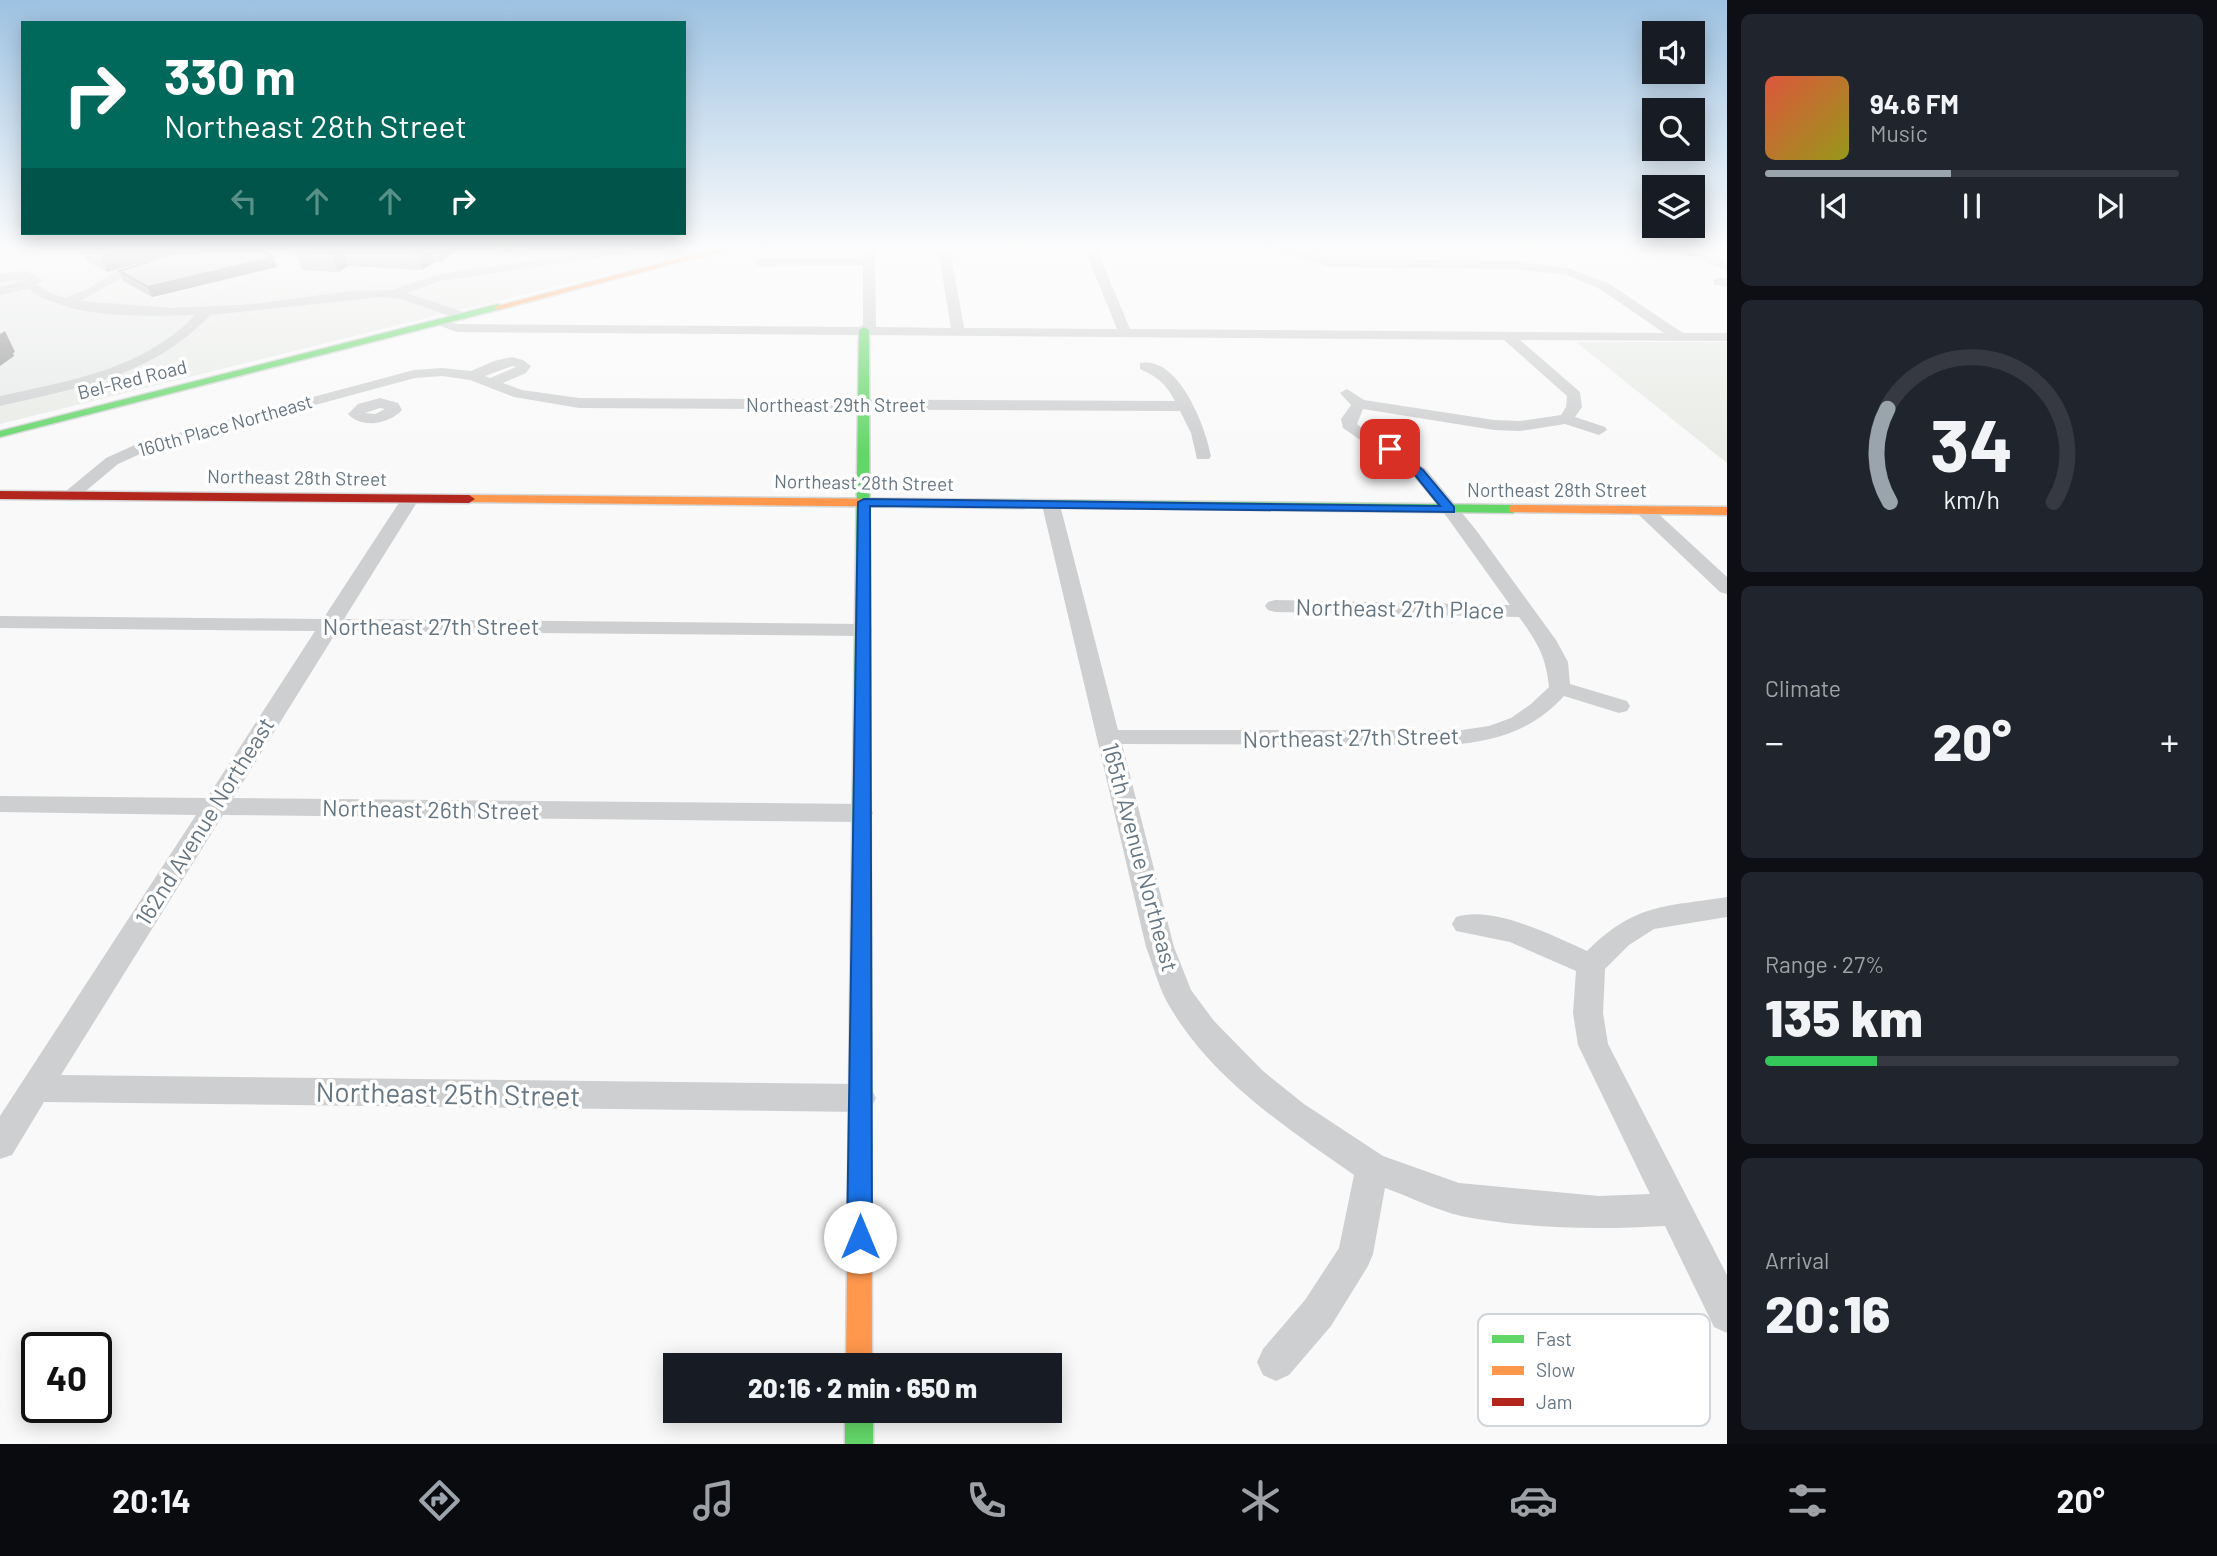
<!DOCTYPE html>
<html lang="en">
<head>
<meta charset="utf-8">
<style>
  body { margin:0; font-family:Barlow,sans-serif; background:#20242c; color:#f1f3f6; height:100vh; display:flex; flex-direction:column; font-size:26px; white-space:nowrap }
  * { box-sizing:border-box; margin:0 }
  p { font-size:23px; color:#9ea1a6 }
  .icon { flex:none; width:38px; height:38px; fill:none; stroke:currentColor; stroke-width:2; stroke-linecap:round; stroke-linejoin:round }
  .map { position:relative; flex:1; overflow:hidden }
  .side { display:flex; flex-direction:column; gap:14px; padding:14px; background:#0d0f14; width:490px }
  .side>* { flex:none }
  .guide { position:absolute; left:21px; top:21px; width:665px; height:214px; border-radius:0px; box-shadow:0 4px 18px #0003; background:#00695c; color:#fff; overflow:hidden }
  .buttons { position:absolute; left:1642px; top:21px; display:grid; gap:14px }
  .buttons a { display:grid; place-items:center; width:63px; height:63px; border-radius:0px; background:#171b24; box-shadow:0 4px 18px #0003; font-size:35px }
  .speed { position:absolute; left:21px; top:1332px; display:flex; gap:14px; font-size:35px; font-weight:700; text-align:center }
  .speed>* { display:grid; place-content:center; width:91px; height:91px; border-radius:50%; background:#171b24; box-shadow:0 4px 18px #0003; line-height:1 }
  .speed .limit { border:4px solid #111; border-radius:10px; background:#fff; color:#111 }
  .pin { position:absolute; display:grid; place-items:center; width:60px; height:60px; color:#fff; margin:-30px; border-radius:14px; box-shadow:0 4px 10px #0006 }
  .me { position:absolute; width:77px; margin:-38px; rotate:0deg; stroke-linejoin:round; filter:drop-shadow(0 0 5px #0008) }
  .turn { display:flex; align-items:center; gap:24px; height:147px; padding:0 28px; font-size:32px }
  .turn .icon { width:91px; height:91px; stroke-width:2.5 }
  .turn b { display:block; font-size:49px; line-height:60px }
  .lanes { display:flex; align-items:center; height:66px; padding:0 28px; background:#0003; justify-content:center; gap:35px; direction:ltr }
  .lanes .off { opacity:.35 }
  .big { font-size:52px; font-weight:800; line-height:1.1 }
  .side .card { flex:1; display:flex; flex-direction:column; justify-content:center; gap:10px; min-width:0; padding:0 24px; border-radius:10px; background:#20242c }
  .side .dial { align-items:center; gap:0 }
  .dial svg { height:182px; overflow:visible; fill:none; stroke:#363941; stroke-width:7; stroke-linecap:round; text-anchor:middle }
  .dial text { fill:#f1f3f6; stroke:none }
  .song { display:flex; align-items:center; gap:21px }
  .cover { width:84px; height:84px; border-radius:10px; background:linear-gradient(135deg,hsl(10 70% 55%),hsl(60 70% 35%)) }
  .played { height:7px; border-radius:4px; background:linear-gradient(90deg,#99a4ac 45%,#363941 45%) }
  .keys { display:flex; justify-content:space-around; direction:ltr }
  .heat { display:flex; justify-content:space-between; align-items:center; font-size:38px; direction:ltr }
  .charge { height:10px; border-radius:5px; background:linear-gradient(90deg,#34c759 27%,#363941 0) }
  .trip { position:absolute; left:663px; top:1353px; width:399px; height:70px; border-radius:0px; background:#171b24; box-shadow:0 4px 18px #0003; font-weight:800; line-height:70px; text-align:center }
  .menu { display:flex; height:112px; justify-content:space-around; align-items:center; background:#090b0e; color:#9ea1a6 }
  .menu .icon { width:49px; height:49px }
  .menu .selected { color:#99a4ac }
  .menu b { font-size:32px; color:#f1f3f6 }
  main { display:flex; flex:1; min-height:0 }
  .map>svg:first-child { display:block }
  .built { fill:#e8e9e9 }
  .green { fill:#e8ebe6 }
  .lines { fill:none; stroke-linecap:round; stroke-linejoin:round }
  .fast-casing { stroke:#d5d6d7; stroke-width:3 }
  .slow-casing { stroke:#d5d6d7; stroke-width:3 }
  .jam-casing { stroke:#d5d6d7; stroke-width:3 }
  .street { fill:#cecfd0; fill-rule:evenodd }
  .fast { fill:#63d668; fill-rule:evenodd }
  .slow { fill:#ff974d; fill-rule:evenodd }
  .jam { fill:#b3261e; fill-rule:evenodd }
  .wall { fill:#b3b5b5 }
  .shaded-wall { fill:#929394 }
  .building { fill:#d0d2d3; stroke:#929394; stroke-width:2 }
  .route { fill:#1a73e8; stroke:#114b97; stroke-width:2 }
  .labels { text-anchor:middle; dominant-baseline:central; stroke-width:7; stroke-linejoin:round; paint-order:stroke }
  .far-street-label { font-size:19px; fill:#657683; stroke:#fff }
  .street-label { font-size:23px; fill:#657683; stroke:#fff }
  .near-street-label { font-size:28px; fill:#657683; stroke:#fff }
  .key { fill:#fff; stroke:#d1d6da; stroke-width:2 }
  .key-label { font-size:19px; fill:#657683 }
</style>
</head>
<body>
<main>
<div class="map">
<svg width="1727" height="1444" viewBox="0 0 1727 1444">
  <rect width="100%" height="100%" fill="#f9f9f9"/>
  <path class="built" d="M 0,250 L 702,250 L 0,424 Z"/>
  <g class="green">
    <path d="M 21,250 L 41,261 L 42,263 C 30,273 14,266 0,261 L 0,251 Z"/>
    <path d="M 52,250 L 203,250 L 112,275 L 76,296 L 49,286 L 63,272 L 54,272 L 67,262 Z"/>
    <path d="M 638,250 L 704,250 L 630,271 L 619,271 L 470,308 L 450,309 L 421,292 L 423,289 L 417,287 L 444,280 Z"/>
    <path d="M 316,256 L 322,257 L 301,270 L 339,273 L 349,267 L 412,271 L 410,274 L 400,275 C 372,275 317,284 295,269 Z"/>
    <path d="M 283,265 L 220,293 L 205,295 L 215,296 L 201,302 L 148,303 L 197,298 L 202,296 L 188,298 L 201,291 L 196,287 Z"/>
    <path d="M 156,272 L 121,281 L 151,298 L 192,288 L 196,293 L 187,297 L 143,303 L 86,298 L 105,288 L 115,279 Z"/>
    <path d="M 408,276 L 389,286 L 346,288 L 346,278 Z"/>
    <path d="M 304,277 L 341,278 L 342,289 L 237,302 L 263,289 L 305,279 Z"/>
    <path d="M 382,297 L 406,300 L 426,311 L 416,319 L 0,423 L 0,407 L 107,381 L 153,366 L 179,352 L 210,324 L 233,315 L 351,298 Z"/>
    <path d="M 1576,342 L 1727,342 L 1727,463 Z"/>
  </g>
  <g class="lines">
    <defs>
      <g id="fast">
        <path d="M 498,304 L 502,307 L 501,309 L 0,437 L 0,431 Z"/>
        <path d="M 864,327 L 869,330 L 871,922 L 868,927 L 861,929 L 854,927 L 851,922 L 859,330 Z"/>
        <path d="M 1024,500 L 1513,505 L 1519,509 L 1513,513 L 1020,507 L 1020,501 Z"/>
        <rect x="845" y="1410" width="28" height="34"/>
      </g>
      <g id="slow">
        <path d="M 712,250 L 725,250 L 498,310 L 494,307 Z"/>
        <path d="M 469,495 L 1024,500 L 1030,504 L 1024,508 L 465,502 L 465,496 Z"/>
        <path d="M 1513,505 L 1727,507 L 1727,515 L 1509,512 L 1509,506 Z"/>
        <path d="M 861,915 L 868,917 L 871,922 L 872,1365 L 846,1365 L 851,922 L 854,917 Z"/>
      </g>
      <path id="jam" d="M 0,491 L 469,495 L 475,499 L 469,503 L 0,499 Z"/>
    </defs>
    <use href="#fast" class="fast-casing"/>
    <use href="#slow" class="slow-casing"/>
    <use href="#jam" class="jam-casing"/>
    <g class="street">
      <path d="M 195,250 L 213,250 L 122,278 L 80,301 L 172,308 L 255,304 L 350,291 L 392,290 L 439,274 L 606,250 L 634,250 L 628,253 L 441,281 L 407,293 L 469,314 L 470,317 L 464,321 L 401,299 L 382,297 L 210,315 C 153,376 78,388 0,406 L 0,396 C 69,381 144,369 195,315 C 142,316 72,320 28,289 L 0,295 L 0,287 L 27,280 L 0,282 L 0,274 L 26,271 L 43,280 L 37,285 L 50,293 L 66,298 L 87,289 L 114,272 Z"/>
      <path d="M 863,250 L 875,250 L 876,327 L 951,328 L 938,250 L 950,250 L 964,328 L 1117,329 L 1085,250 L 1097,250 L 1130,329 L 1664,333 L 1600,289 L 1566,275 L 1514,269 L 1331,267 L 1277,250 L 1295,250 L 1331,259 L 1514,261 L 1568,268 L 1608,283 L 1683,333 L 1727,333 L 1727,341 L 1520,340 L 1580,392 L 1582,407 L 1575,417 L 1605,427 L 1607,430 L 1599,435 L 1565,424 L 1520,431 L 1494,430 L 1363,409 L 1357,424 L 1363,429 L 1426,469 L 1476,530 L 1556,640 L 1568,662 L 1570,684 L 1627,701 L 1630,706 L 1627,711 L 1619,713 L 1564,696 C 1532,731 1494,742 1447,745 L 1122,744 L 1174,947 L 1191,990 L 1214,1021 L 1263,1071 L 1304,1104 L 1383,1156 L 1459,1183 L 1599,1196 L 1650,1194 L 1578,1045 L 1573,1013 L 1576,971 L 1510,942 L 1456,931 L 1452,924 L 1456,917 C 1493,905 1554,936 1587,951 C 1636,903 1664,907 1727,897 L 1727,917 L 1654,929 L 1629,945 L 1605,969 L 1603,1013 L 1608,1044 L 1727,1275 L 1727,1333 L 1714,1327 L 1665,1226 C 1597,1230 1528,1229 1461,1216 C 1436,1210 1410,1197 1385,1188 L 1373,1254 L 1368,1266 L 1331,1326 L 1289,1375 L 1276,1381 L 1263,1375 L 1257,1362 L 1263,1349 L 1305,1300 L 1339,1248 L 1354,1175 C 1285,1127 1209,1077 1167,1002 C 1158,985 1153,965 1146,947 L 1042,505 L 1051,500 L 1060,505 L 1118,730 L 1462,730 L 1489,726 L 1511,718 L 1531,704 L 1549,687 C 1546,656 1537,642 1519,617 L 1275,612 L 1268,610 L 1265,606 L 1268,602 L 1275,600 L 1510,605 L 1447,517 L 1414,477 L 1343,428 L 1341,419 L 1351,405 L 1340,393 L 1347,389 L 1364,400 L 1494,420 L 1520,421 L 1561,415 L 1566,407 L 1567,396 L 1504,340 L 457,332 L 432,323 L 439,319 L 457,324 L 859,327 L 863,325 L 863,265 L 759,266 L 753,262 L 759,258 L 863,258 Z"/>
      <path d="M 1672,250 L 1689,250 L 1727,262 L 1727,270 Z"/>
      <path d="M 1718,278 L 1727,278 L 1727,286 L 1714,285 L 1714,279 Z"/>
      <path d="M 512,357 L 523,360 L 531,366 L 526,373 L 503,383 L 522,390 L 579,398 L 1175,401 C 1166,384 1158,377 1140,369 L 1140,363 C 1179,355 1206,428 1211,456 L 1209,459 L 1197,459 L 1191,433 L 1180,411 L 579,408 L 514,397 L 470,380 L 442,376 L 415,378 L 149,450 L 118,464 L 75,500 L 69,501 L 60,496 L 106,458 L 137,444 L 414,370 L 442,368 L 471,371 L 494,361 ZM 512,366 L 516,367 L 490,378 L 485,376 Z"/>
      <path d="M 380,398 L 398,403 L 402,410 C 389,424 362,429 348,414 L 358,404 ZM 380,408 L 385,409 L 375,414 L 365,413 Z"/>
      <path d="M 410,494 L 419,499 L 344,619 L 862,624 L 869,626 L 872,630 L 869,634 L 862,636 L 337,631 L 233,798 L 861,804 L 870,807 L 873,813 L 870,819 L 861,822 L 223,815 L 61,1075 L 860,1084 L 871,1088 L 876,1098 L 871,1108 L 860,1112 L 44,1102 L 12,1155 L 0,1159 L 0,1116 L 196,815 L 0,812 L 0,796 L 207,798 L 315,631 L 0,628 L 0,616 L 323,619 L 404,495 Z"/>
      <path d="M 1645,506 L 1651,507 L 1727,577 L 1727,594 L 1720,592 L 1639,515 L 1636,511 Z"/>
    </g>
    <use href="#fast" class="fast"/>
    <use href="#slow" class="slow"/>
    <use href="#jam" class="jam"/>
  </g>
  <g class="wall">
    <path d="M 81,250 L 174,250 L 175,253 L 107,272 L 86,261 Z"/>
    <path d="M 298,250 L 457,250 L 440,262 L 434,262 L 422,270 L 348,266 L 338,272 L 302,270 L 296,251 Z"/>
    <path d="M 193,253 L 277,267 L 152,297 L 123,281 L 119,271 Z"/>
  </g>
  <g class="shaded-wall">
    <path d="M 115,250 L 174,250 L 175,253 L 107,272 L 100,254 Z"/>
    <path d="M 338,250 L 344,250 L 348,266 L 338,272 L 332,253 Z"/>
    <path d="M 420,250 L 431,250 L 434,262 L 422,270 L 418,251 Z"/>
    <path d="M 438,250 L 457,250 L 440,262 Z"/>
    <path d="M 502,250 L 541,250 L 503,253 Z"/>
    <path d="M 274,257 L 277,267 L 152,297 L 148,287 Z"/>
    <path d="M 5,331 L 15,352 L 13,353 L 14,356 L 0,366 L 0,334 Z"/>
  </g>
  <g class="building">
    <path d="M 91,250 L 115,250 L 100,254 Z"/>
    <path d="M 186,250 L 193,253 L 208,250 L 259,250 L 274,257 L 148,287 L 119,271 Z"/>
    <path d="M 298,250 L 338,250 L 332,253 L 296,251 Z"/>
    <path d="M 394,250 L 420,250 L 418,251 Z"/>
  </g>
  <linearGradient id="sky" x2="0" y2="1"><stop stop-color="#9dc2e2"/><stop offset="0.55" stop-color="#fcfcfc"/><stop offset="1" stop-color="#fcfcfc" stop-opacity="0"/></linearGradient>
  <rect width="1727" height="452" fill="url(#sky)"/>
  <path class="route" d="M 1390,446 L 1423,470 L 1454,507 L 1454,512 L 870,506 L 872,1237 L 868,1246 L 860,1249 L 851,1246 L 847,1237 L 858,502 L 864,499 L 1440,506 L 1415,475 L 1386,451 L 1386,447 Z"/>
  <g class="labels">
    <g class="far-street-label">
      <text transform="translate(132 379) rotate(-14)">Bel-Red Road</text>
      <text x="836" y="404">Northeast 29th Street</text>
      <text transform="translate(225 425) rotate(-16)">160th Place Northeast</text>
      <text transform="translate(297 477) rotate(1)">Northeast 28th Street</text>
      <text transform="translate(864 482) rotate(1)">Northeast 28th Street</text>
      <text x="1557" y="489">Northeast 28th Street</text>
    </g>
    <g class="street-label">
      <text transform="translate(1400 608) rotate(1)">Northeast 27th Place</text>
      <text x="431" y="626">Northeast 27th Street</text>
      <text transform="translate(1351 737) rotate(-1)">Northeast 27th Street</text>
      <text transform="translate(431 809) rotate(1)">Northeast 26th Street</text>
      <text transform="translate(204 821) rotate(-58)">162nd Avenue Northeast</text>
      <text transform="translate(1141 857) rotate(75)">165th Avenue Northeast</text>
    </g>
    <g class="near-street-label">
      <text transform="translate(448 1093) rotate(1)">Northeast 25th Street</text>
    </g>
  </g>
  <rect x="1478" y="1314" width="232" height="112" rx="10" class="key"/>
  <rect x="1492" y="1335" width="32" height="8" fill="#63d668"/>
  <rect x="1492" y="1366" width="32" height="9" fill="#ff974d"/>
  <rect x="1492" y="1398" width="32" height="8" fill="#b3261e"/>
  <g class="key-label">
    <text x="1536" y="1346">Fast</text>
    <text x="1536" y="1377">Slow</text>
    <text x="1536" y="1409">Jam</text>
  </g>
</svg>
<div class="buttons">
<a><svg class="icon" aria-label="sound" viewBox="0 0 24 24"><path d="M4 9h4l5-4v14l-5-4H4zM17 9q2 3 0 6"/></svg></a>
<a><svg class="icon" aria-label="search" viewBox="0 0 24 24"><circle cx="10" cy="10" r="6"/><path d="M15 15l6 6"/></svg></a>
<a><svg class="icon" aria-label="layers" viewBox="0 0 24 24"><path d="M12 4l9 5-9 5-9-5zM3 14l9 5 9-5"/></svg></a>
</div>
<div class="speed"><div class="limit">40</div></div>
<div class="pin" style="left:1390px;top:449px;background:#d93025"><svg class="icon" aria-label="arrive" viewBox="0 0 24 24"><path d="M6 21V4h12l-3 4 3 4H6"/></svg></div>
<svg class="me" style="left:860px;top:1237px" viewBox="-20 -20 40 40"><circle r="19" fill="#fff"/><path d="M0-13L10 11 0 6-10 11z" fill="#1a73e8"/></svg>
<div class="trip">20:16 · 2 min · 650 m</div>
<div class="guide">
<div class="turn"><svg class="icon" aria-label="right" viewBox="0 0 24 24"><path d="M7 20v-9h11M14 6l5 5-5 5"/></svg><div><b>330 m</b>Northeast 28th Street</div></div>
<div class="lanes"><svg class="icon off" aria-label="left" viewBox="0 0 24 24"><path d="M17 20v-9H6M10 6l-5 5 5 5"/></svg><svg class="icon off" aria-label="ahead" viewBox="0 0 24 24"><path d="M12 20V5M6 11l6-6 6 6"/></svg><svg class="icon off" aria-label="ahead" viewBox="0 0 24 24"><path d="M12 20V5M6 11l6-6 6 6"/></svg><svg class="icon" aria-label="right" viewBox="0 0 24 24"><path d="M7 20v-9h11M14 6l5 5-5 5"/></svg></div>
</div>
</div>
<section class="side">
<div class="card">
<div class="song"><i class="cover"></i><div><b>94.6 FM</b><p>Music</p></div></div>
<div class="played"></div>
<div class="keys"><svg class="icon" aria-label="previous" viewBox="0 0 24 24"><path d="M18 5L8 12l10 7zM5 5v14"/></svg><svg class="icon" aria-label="pause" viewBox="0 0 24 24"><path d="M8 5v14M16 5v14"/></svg><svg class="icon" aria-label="next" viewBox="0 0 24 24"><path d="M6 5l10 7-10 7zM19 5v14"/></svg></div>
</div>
<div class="card dial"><svg viewBox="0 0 100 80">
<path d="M14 69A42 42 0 1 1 86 69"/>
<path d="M14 69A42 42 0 0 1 13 28" stroke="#99a4ac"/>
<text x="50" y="56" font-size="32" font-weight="700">34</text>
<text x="50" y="72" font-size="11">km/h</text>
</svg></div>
<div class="card"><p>Climate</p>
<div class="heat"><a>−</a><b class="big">20°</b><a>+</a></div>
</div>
<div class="card"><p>Range · 27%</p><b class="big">135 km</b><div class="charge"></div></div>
<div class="card"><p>Arrival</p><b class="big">20:16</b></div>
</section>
</main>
<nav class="menu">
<b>20:14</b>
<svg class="icon selected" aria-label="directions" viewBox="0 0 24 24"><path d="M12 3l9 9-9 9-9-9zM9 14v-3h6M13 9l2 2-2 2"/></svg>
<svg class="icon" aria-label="music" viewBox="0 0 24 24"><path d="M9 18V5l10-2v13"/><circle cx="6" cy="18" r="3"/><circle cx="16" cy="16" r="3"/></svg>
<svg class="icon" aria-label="phone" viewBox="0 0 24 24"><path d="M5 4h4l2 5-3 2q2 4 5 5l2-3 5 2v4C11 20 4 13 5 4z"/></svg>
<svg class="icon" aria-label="climate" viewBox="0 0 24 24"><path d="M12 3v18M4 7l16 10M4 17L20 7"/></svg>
<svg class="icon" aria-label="car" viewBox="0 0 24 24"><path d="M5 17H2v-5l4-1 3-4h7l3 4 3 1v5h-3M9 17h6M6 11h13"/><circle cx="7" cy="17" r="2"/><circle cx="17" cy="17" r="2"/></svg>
<svg class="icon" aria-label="filters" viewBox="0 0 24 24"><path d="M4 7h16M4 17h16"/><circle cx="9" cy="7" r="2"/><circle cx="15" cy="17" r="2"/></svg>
<b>20°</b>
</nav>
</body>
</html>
